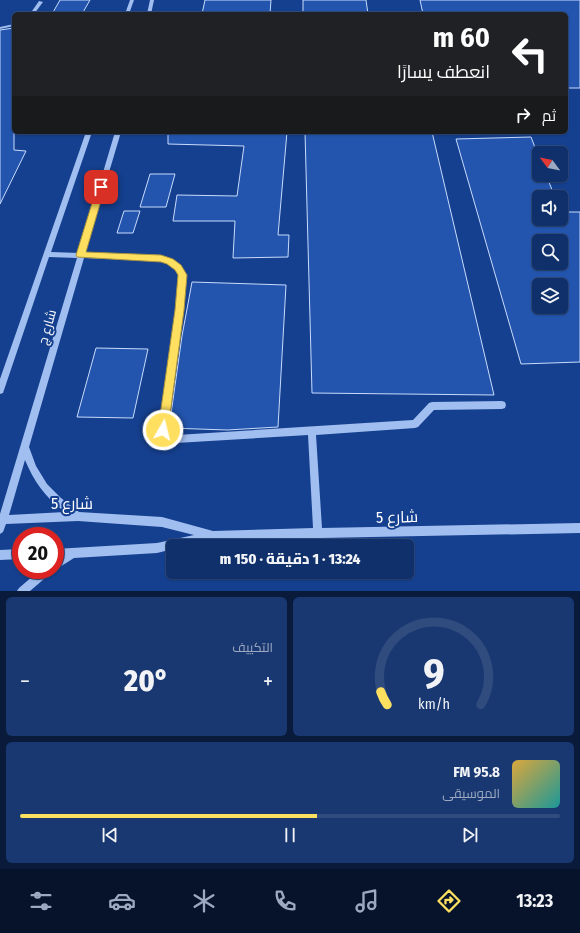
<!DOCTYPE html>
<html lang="ar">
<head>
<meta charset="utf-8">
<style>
  body { margin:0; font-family:"Fira Sans Condensed",Cairo,sans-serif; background:#193871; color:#f1f3f6; direction:rtl; height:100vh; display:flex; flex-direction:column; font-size:15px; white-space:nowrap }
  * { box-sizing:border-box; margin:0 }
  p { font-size:13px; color:#9ca9c1 }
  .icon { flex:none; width:22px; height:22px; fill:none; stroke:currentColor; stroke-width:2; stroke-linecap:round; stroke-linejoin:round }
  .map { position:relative; height:591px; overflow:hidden; direction:ltr }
  .details { display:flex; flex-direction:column; gap:6px; padding:6px; background:#091a3b; flex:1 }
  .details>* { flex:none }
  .banner { position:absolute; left:12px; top:12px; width:556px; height:122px; border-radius:6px; box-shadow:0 1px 3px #0004,0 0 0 1px #304b7e; direction:rtl; background:#202124; color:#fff; overflow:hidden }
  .needle { width:26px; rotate:302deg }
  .tools { position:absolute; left:532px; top:146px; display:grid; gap:8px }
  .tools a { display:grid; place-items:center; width:36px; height:36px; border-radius:6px; background:#10306b; box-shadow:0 1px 3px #0004,0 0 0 1px #304b7e; font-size:20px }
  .speed { position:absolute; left:12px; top:527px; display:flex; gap:8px; font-size:20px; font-weight:700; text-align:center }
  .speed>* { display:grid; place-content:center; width:52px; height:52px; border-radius:50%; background:#10306b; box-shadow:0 1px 3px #0004,0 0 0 1px #304b7e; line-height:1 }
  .speed .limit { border:6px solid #d22; background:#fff; color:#111 }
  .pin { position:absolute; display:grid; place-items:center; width:34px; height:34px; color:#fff; margin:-17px; border-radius:8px; box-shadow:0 2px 6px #0006 }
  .me { position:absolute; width:44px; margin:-22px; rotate:8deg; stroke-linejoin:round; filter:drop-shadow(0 0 3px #0008) }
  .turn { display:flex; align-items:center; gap:14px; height:84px; padding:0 12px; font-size:18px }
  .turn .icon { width:52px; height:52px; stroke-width:2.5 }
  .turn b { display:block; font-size:28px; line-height:34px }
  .then { display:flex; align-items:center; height:38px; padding:0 12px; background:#0003; gap:8px; font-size:15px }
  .big { font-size:30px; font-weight:800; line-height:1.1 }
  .details .widget { flex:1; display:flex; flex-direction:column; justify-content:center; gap:6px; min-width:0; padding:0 14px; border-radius:6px; background:#193871 }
  .details .dial { align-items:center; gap:0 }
  .dial svg { height:104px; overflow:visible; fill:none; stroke:#304b7e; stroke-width:7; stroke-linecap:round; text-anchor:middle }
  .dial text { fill:#f1f3f6; stroke:none }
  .song { display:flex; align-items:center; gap:12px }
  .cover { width:48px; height:48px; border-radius:6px; background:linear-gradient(135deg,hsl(40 70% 55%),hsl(180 70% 35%)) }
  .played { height:4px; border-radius:2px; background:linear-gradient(90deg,#ffdf60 55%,#304b7e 55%) }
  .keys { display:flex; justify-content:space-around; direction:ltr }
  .heat { display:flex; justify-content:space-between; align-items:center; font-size:22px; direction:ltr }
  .details .tiles { flex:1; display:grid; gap:6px; grid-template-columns:1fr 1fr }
  .widget:last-child { grid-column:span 2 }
  .trip { position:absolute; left:166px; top:539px; width:248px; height:40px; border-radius:6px; background:#10306b; box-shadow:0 1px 3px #0004,0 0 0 1px #304b7e; font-weight:800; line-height:40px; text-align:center; direction:rtl }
  .tab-bar { display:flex; height:64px; justify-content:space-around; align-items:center; background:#06132b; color:#9ca9c1 }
  .tab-bar .icon { width:28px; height:28px }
  .tab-bar .current { color:#ffdf60 }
  .tab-bar b { font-size:18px; color:#f1f3f6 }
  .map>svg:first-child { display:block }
  .building { fill:#2355ae; stroke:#c8dbfc; fill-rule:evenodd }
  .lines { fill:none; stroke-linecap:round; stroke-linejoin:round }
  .minor { fill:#a1bef0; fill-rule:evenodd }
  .route { fill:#ffdf60; stroke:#a6913e }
  .labels { text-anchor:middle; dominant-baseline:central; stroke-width:4; stroke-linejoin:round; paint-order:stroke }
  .street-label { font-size:13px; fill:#fff; stroke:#15408f }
  .near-street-label { font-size:16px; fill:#fff; stroke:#15408f }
</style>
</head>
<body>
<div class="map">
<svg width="580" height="591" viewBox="0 0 580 591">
  <rect width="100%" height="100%" fill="#15408f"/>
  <g class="building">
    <path d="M 60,0 L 90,0 L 82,14 L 52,14 Z"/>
    <path d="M 205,0 L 271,0 L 270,14 L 202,14 Z"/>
    <path d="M 303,0 L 366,0 L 368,14 L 303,14 Z"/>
    <path d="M 420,0 L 580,0 L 580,88 L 566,88 L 566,14 L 423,14 Z"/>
    <path d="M 14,28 L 14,150 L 26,151 L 0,204 L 0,30 Z"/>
    <path d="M 168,132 L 287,132 L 278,235 L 289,235 L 288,257 L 233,258 L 235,221 L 173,221 L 177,195 L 237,196 L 244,146 L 168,144 Z"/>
    <path d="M 305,132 L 432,132 L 494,395 L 312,393 Z"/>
    <path d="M 531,137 L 539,158 L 539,175 L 546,175 L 555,197 L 539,197 L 539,219 L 561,219 L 561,212 L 580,212 L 580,362 L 521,364 L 456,139 ZM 539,241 L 561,241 L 561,263 L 539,263 ZM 539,285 L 561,285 L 561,307 L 539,307 Z"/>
    <path d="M 150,174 L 175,174 L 166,207 L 140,207 Z"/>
    <path d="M 124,211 L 140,211 L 133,233 L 117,233 Z"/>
    <path d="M 192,282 L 286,285 L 278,427 L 227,430 L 169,428 L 182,336 Z"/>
    <path d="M 96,348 L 148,349 L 133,418 L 77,417 Z"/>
  </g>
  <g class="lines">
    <g class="minor">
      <path d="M 130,0 L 134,0 L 129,14 L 125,14 Z"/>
      <path d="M 150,0 L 154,0 L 151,14 L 147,14 Z"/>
      <path d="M 39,1 L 43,2 L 34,14 L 30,14 Z"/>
      <path d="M 14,24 L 14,26 L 0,29 L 0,27 Z"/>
      <path d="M 86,132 L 92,132 L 51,252 L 79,253 L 115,132 L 121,132 L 85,253 L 161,255 L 172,259 L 180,266 L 186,275 L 184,309 L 167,429 L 177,435 L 413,420 L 429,403 L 432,402 L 502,401 L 505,402 L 506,405 L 505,408 L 502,409 L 434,410 L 418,427 L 415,428 L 316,435 L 322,528 L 580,523 L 580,533 L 321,538 L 318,539 L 316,538 L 214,540 L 186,546 L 173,546 L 173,549 L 157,553 L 74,558 L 55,570 L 55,559 L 56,559 L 55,559 L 55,549 L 157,543 L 194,535 L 162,527 L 78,521 L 6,524 L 3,532 L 0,534 L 0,514 L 77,258 L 49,257 L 4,390 L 3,393 L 0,394 L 0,379 ZM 84,258 L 161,261 C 169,263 174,268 180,275 L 176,309 L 159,430 C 162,437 169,440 176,443 L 308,435 L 313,528 L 213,531 L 162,517 L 79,512 L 61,498 L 47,484 L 36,466 L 29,447 ZM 25,460 C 34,482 46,498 65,512 L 9,515 Z"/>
      <path d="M 21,549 L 21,559 L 0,560 L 0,550 Z"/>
      <path d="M 40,570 L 53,570 L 51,573 L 30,591 L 17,591 L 19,588 Z"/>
    </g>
  </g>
  <path class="route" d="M 101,184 L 105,187 L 86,252 L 161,255 L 173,259 L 181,265 L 187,275 L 184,310 L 168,430 L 167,433 L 163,435 L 159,433 L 158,430 L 175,310 L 178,275 L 175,270 L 167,264 L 161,262 L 77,257 L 76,255 L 97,187 Z"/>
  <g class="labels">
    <g class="street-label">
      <text transform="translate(47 327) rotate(-74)">شارع ج</text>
    </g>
    <g class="near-street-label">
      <text x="72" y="503">شارع 5</text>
      <text transform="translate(397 517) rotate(-1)">شارع 5</text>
    </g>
  </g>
</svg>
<div class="tools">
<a><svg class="needle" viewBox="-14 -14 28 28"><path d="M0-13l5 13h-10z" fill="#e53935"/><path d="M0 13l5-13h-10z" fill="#9ca9c1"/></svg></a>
<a><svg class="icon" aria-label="sound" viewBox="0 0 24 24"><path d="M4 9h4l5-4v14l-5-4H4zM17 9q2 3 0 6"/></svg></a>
<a><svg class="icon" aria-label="search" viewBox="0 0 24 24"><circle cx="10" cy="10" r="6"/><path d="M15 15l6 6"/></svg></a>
<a><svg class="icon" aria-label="layers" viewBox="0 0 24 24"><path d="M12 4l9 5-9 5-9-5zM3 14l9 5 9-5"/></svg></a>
</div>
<div class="speed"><div class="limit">20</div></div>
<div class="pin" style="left:101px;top:187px;background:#d93025"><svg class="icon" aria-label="arrive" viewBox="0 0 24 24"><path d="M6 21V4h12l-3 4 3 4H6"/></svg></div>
<svg class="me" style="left:163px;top:430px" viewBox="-20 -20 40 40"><circle r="17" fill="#ffdf60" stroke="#fff" stroke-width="3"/><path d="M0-11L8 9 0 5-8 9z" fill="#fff"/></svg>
<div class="trip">13:24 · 1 دقيقة · 150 m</div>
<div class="banner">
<div class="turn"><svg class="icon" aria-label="left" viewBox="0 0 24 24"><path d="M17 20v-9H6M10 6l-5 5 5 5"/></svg><div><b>60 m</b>انعطف يسارًا</div></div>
<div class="then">ثم<svg class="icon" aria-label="right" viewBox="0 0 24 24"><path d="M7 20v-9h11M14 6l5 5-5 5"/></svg></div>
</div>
</div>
<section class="details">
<div class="tiles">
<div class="widget dial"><svg viewBox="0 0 100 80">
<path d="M14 69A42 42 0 1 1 86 69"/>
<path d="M14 69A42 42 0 0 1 9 59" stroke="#ffdf60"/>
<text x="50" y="56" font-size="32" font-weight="700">9</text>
<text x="50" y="72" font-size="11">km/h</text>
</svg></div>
<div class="widget"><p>التكييف</p>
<div class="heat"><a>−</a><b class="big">20°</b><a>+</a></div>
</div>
<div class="widget">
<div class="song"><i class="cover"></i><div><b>95.8 FM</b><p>الموسيقى</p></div></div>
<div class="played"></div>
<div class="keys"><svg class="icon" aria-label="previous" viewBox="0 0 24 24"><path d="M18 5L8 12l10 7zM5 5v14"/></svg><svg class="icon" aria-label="pause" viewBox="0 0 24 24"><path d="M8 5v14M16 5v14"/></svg><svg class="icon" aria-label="next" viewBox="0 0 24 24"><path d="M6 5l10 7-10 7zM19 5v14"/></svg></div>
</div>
</div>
</section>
<nav class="tab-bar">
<b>13:23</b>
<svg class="icon current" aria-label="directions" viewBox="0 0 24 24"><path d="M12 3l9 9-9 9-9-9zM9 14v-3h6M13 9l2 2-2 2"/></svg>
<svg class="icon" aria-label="music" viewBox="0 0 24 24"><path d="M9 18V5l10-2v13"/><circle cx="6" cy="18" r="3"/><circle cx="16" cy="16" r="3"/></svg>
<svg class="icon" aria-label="phone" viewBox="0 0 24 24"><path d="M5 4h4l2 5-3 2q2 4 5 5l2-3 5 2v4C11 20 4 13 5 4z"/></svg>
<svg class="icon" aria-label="climate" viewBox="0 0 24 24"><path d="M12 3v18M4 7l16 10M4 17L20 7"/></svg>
<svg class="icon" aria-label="car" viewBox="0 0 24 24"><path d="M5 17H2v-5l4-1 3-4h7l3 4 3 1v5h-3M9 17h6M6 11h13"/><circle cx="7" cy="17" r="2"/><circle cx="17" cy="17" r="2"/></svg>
<svg class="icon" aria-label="filters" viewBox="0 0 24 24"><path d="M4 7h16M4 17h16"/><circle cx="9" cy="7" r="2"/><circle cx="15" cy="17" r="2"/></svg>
</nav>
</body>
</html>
